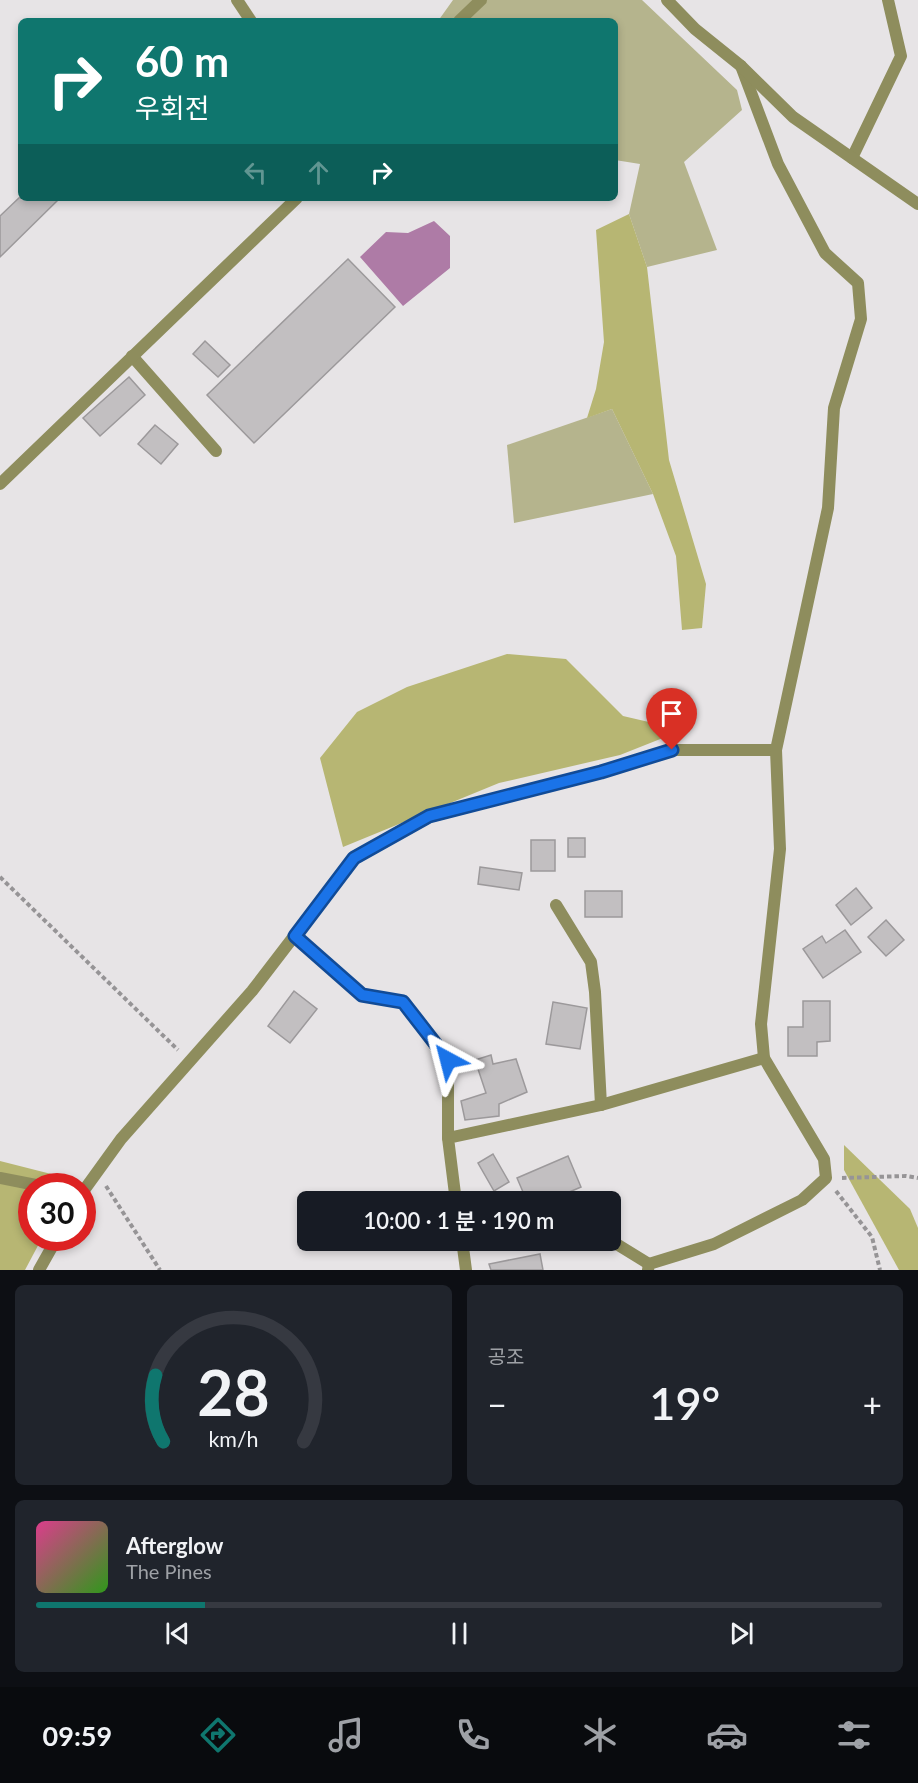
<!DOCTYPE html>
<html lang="ko">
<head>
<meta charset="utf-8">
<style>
  body { margin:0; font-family:Lato,"Noto Sans KR",sans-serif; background:#20242c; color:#f1f3f6; height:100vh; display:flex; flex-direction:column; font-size:22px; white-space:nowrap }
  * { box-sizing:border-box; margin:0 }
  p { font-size:20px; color:#9ea1a6 }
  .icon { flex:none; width:33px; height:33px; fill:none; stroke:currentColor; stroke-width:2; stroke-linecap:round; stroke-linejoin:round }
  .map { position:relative; height:1270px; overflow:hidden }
  .details { display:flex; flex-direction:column; gap:15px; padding:15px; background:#0d0f14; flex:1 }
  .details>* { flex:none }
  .hud { position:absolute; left:18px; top:18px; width:600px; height:183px; border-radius:9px; box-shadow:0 3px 9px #0003; background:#0f766e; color:#fff; overflow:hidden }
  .speed { position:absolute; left:18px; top:1173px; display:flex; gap:12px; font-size:30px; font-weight:700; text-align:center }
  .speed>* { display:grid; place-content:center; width:78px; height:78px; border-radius:50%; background:#171b24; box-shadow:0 3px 9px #0003; line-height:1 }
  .speed .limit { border:9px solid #d22; background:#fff; color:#111 }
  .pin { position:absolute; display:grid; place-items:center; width:51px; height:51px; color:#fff; margin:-62px -26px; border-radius:50% 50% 50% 0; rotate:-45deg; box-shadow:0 0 6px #0007 }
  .pin .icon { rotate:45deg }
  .me { position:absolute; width:66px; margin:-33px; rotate:322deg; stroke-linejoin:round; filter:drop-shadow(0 0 4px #0008) }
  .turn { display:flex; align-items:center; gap:21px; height:126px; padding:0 18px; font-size:27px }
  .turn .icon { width:78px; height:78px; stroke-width:2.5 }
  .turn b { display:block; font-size:42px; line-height:51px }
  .lanes { display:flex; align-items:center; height:57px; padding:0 18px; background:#0003; justify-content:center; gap:30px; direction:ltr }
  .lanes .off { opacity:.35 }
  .big { font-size:45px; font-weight:600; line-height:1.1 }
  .details .widget { flex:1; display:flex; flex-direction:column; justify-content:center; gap:9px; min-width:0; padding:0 21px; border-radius:9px; background:#20242c }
  .details .dial { align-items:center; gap:0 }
  .dial svg { height:156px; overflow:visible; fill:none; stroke:#363941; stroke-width:7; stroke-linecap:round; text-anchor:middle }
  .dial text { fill:#f1f3f6; stroke:none }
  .song { display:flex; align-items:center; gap:18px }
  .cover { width:72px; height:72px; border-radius:9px; background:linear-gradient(135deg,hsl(330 70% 55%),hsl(110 70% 35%)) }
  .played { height:6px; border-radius:3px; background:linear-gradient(90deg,#0f766e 20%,#363941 20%) }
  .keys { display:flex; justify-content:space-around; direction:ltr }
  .heat { display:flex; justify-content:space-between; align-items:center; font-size:33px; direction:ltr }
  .details .tiles { flex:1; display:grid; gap:15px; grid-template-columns:1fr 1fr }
  .widget:last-child { grid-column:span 2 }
  .trip { position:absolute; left:297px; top:1191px; width:324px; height:60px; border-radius:9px; background:#171b24; box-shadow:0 3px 9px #0003; font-weight:600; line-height:60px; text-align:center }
  .tabs { display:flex; height:96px; justify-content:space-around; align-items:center; background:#090b0e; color:#9ea1a6 }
  .tabs .icon { width:42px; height:42px }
  .tabs .on { color:#0f766e }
  .tabs b { font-size:27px; color:#f1f3f6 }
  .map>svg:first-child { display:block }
  .green { fill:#b5b48d }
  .forest { fill:#b7b673 }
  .water { fill:#ae7ba6 }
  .building { fill:#c2bfc1; stroke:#9c999b; stroke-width:1.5 }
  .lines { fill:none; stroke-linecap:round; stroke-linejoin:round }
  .path { stroke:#969496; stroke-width:4; stroke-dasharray:4.5 3; stroke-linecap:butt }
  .service { stroke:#8e8d5d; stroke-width:12 }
  .minor { stroke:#8e8d5d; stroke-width:12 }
  .tertiary { stroke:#8e8d5d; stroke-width:12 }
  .route-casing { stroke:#114b97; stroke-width:15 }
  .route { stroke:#1a73e8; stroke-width:10 }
</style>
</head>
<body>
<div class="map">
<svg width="918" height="1270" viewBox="0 0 918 1270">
  <rect width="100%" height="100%" fill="#e7e4e6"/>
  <g class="green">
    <path d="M 453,0 L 642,0 L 737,90 L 742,110 L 684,162 L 717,250 L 647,267 L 629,214 L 640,164 L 615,160 L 615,21 L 438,21 Z"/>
    <path d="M 612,409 L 653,494 L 514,523 L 507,445 Z"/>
  </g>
  <g class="forest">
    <path d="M 629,214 L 647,267 L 669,460 L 706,584 L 702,628 L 682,630 L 676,556 L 653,494 L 612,409 L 587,418 L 596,389 L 604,342 L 596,230 Z"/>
    <path d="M 507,654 L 566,659 L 623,716 L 683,730 L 620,755 L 499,783 L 343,847 L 320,758 L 357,712 L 407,687 Z"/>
    <path d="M 844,1145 L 910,1209 L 918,1228 L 918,1270 L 899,1270 L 844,1170 Z"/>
    <path d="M 0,1161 L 63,1177 L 60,1186 L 32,1186 L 32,1238 L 42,1238 L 25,1270 L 0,1270 Z"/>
  </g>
  <path class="water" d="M 434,221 L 450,236 L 450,268 L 403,306 L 360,257 L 386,232 L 408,233 Z"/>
  <g class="building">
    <path d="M 21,196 L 21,198 L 60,198 L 0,257 L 0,216 Z"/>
    <path d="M 348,259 L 395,307 L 254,443 L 207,395 Z"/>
    <path d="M 205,341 L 230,365 L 218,377 L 193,354 Z"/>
    <path d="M 129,377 L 145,395 L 100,436 L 83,418 Z"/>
    <path d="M 155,425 L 178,444 L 161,464 L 138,444 Z"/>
    <rect x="568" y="838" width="17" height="19"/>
    <rect x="531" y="840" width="24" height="31"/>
    <path d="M 480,867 L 522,873 L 519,890 L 478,884 Z"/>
    <path d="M 856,888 L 872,908 L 851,925 L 836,905 Z"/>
    <rect x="585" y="891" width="37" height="26"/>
    <path d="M 886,920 L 904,940 L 886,956 L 868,937 Z"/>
    <path d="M 845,930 L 861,952 L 823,978 L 803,949 L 822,936 L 826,943 Z"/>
    <path d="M 294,991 L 317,1009 L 290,1043 L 268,1026 Z"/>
    <path d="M 803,1001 L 830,1001 L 830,1041 L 817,1042 L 817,1056 L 788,1056 L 788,1027 L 803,1027 Z"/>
    <path d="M 553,1002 L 587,1008 L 580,1049 L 546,1044 Z"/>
    <path d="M 491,1055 L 493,1064 L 516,1059 L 527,1092 L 499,1104 L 499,1116 L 465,1120 L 461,1101 L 486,1093 L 475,1060 Z"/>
    <path d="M 493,1154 L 509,1182 L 494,1191 L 478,1163 Z"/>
    <path d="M 568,1156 L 581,1187 L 546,1202 L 518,1202 L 526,1199 L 517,1178 Z"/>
    <path d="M 528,1240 L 549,1240 L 531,1248 Z"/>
    <path d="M 540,1254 L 543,1270 L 491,1270 L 489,1264 Z"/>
  </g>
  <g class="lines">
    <g class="path">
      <path d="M 0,877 L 178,1050"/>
      <path d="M 842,1178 L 906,1176 L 918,1178"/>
      <path d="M 106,1186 L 160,1270"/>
      <path d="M 836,1191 L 872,1237 L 880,1270"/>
    </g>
    <g class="service">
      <path d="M 459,21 L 481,0"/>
      <path d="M 852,158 L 901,56 L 888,0"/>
      <path d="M 132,356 L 216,451"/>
    </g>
    <g class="minor">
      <path d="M 237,0 L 251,21"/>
      <path d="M 0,484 L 297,198"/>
      <path d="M 556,905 L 591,962 L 595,992 L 601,1105"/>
      <path d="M 295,936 L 362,995 L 403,1002 L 448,1060 L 448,1138"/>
      <path d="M 0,1178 L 41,1186"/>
      <path d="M 82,1193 L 121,1139 L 252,991 L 354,858 L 429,817 L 601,772 L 672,750 L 776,750"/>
      <path d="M 456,1202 L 448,1138 L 601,1105 L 764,1058"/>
      <path d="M 462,1240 L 466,1270"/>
      <path d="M 610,1240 L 649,1264"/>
      <path d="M 39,1270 L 57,1238"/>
      <path d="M 648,1270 L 649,1264 L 714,1244 L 802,1200 L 826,1178 L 824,1159 L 764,1058 L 761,1024 L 780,849 L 776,750 L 828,508 L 834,408 L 861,319 L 858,283 L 825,253 L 778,164 L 741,66"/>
    </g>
    <path class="tertiary" d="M 667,0 L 695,29 L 741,66 L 793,117 L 918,204"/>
  </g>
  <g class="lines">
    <defs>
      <path id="route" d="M 448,1060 L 403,1002 L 362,995 L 295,936 L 354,858 L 429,816 L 601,772 L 672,750"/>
    </defs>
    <use href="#route" class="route-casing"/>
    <use href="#route" class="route"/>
  </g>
</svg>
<div class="speed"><div class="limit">30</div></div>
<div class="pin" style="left:672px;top:750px;background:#d93025"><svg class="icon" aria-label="arrive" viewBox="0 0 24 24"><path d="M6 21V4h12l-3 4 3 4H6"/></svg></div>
<svg class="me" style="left:448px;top:1060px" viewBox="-20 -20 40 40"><path d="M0-17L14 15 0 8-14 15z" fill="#1a73e8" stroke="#fff" stroke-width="4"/></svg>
<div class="trip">10:00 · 1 분 · 190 m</div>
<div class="hud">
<div class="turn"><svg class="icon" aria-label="right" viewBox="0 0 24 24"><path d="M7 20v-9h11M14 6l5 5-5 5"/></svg><div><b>60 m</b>우회전</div></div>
<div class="lanes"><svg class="icon off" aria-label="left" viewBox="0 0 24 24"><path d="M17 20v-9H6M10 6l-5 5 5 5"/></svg><svg class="icon off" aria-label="ahead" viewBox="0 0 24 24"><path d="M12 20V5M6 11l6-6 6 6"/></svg><svg class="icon" aria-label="right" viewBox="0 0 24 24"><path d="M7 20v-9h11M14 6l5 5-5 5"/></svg></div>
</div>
</div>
<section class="details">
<div class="tiles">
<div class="widget dial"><svg viewBox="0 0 100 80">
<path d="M14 69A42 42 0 1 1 86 69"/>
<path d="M14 69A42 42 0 0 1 10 35" stroke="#0f766e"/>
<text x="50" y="56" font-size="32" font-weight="700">28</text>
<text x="50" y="72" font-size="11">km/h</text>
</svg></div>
<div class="widget"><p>공조</p>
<div class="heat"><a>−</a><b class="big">19°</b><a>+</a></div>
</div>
<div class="widget">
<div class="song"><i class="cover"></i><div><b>Afterglow</b><p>The Pines</p></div></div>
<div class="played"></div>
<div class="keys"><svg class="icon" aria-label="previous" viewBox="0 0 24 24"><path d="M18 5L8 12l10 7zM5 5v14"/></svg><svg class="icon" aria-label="pause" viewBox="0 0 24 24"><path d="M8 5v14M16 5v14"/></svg><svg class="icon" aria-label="next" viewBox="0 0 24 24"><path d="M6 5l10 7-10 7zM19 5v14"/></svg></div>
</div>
</div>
</section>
<nav class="tabs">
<b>09:59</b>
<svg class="icon on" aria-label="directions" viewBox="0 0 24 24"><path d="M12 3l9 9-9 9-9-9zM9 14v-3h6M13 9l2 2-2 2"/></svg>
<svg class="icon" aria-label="music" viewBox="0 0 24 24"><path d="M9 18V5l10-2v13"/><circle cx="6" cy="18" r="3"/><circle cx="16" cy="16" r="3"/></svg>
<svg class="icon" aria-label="phone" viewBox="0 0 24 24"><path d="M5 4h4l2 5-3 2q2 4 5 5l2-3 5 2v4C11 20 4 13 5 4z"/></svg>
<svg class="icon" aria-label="climate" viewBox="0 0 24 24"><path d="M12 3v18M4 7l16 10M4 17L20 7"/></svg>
<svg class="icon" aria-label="car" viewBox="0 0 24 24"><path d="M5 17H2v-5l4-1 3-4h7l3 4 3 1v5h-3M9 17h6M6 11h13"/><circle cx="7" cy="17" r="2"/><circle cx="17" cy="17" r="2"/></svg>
<svg class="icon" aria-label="filters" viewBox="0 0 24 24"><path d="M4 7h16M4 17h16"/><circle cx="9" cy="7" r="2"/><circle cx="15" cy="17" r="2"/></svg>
</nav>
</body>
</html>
